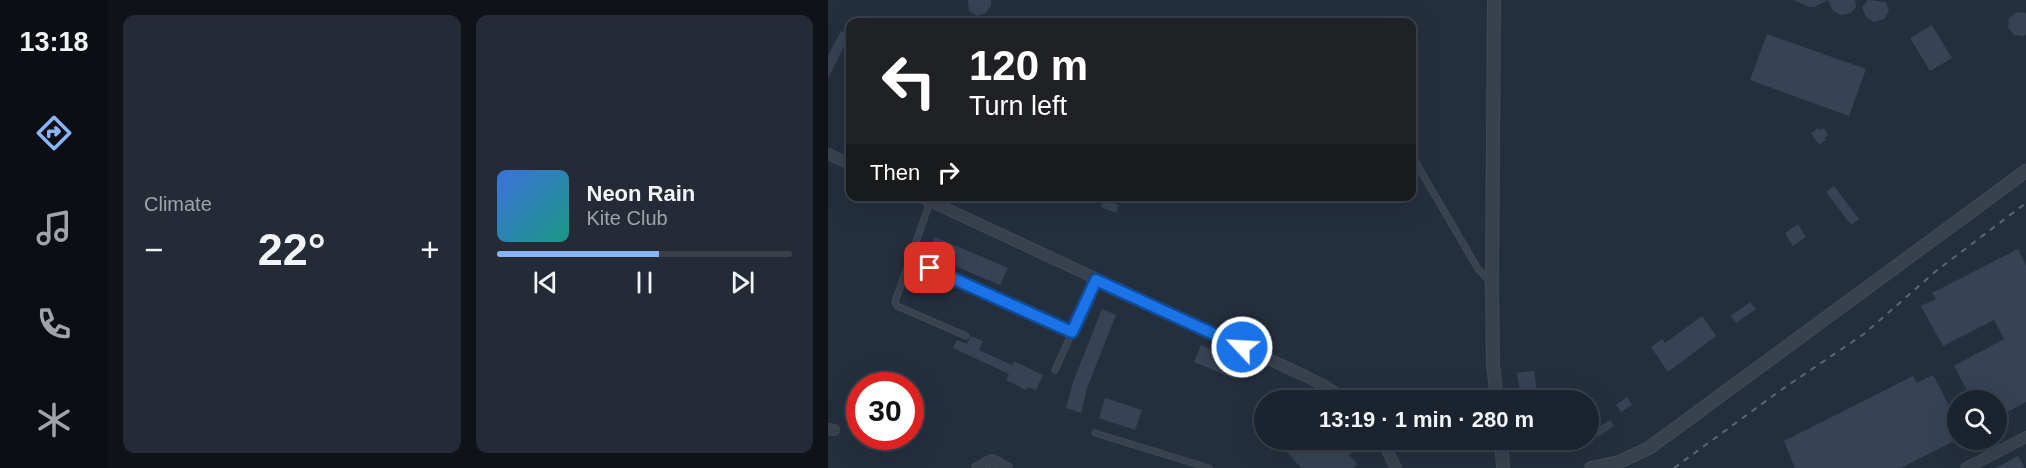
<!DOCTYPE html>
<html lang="en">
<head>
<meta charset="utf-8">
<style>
  body { margin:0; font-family:Arial,sans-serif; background:#242b36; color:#f1f3f6; height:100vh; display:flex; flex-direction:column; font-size:22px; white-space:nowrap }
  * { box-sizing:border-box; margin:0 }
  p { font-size:20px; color:#a0a4aa }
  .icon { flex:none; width:33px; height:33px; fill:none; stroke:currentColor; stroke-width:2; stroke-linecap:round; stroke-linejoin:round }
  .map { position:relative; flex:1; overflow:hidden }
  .panel { display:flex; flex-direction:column; gap:15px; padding:15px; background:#0f1319; width:720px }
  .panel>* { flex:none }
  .banner { position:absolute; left:18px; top:18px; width:570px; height:183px; border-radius:12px; box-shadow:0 6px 24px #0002,0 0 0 2px #39404a; background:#202124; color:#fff; overflow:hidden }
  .controls { position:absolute; left:1119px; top:390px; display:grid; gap:12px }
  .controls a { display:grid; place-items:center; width:60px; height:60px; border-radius:50%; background:#1b232e; box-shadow:0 6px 24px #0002,0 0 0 2px #39404a; font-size:30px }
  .speed { position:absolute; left:18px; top:372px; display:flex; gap:12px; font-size:30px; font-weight:700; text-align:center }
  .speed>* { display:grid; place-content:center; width:78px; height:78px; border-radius:50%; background:#1b232e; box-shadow:0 6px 24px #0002,0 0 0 2px #39404a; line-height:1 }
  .speed .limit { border:9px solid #d22; background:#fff; color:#111 }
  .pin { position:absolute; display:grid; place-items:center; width:51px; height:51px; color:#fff; margin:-26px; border-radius:12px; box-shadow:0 3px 9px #0006 }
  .me { position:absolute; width:66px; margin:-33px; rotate:295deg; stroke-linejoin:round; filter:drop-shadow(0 0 4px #0008) }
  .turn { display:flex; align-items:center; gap:21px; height:126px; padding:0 24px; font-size:27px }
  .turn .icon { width:78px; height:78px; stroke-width:2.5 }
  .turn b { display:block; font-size:42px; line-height:51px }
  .then { display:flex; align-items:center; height:57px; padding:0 24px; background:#0003; gap:12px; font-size:22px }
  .big { font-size:45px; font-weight:700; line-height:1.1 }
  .panel .card { flex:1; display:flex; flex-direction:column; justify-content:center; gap:9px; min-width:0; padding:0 21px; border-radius:12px; background:#242b36 }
  .song { display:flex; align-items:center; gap:18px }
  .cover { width:72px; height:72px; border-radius:9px; background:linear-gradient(135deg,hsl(220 70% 55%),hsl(170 70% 35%)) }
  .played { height:6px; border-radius:3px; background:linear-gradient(90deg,#8ab4f8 55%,#39404a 55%) }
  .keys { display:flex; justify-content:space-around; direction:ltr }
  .heat { display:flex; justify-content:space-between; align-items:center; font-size:33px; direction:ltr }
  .panel .tiles { flex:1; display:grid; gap:15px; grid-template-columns:repeat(2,1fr) }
  .trip { position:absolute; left:426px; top:390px; width:345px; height:60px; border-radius:30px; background:#1b232e; box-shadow:0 6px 24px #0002,0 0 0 2px #39404a; font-weight:700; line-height:60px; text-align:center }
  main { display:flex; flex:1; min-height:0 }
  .tabs { display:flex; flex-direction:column; width:108px; justify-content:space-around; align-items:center; background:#0b0e12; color:#a0a4aa }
  .tabs .icon { width:42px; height:42px }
  .tabs .selected { color:#8ab4f8 }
  .tabs b { font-size:27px; color:#f1f3f6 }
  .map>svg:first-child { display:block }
  .building { fill:#364354 }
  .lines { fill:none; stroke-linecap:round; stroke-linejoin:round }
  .service-casing { stroke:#414a57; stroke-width:7 }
  .minor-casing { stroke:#414a57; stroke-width:12 }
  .tertiary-casing { stroke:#414a57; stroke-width:14 }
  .service { stroke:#38414e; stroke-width:5 }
  .minor { stroke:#38414e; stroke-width:10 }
  .tertiary { stroke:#38414e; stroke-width:12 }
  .rail { stroke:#5a6575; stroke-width:2; stroke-dasharray:6 6; stroke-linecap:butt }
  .route-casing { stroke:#114b97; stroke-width:15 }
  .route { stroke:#1a73e8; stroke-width:10 }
</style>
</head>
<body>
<main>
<nav class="tabs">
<b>13:18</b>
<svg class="icon selected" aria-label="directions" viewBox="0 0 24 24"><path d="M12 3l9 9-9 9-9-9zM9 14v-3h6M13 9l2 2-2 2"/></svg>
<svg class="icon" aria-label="music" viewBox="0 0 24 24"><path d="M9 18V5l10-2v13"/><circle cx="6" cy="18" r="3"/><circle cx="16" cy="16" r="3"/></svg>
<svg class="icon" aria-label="phone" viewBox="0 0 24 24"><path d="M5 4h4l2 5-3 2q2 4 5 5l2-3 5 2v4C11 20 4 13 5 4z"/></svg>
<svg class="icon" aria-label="climate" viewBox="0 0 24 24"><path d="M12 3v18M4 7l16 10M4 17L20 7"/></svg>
</nav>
<section class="panel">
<div class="tiles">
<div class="card"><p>Climate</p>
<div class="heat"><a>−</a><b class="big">22°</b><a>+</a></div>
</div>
<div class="card">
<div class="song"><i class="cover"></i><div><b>Neon Rain</b><p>Kite Club</p></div></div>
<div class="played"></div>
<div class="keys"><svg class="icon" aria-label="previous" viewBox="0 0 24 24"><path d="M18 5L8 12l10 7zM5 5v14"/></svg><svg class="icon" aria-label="pause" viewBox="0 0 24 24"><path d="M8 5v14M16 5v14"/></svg><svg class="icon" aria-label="next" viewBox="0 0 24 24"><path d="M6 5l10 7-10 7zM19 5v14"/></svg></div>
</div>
</div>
</section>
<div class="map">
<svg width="1198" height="468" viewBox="0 0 1198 468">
  <rect width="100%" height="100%" fill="#242f3e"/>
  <g class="building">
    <path d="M 140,0 L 163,0 L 163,5 L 158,13 L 149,16 L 141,11 Z"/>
    <path d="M 965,0 L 1000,0 L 986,7 L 981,7 Z"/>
    <path d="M 1000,0 L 1027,0 L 1028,7 L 1023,13 L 1013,15 L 1005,11 Z"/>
    <path d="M 1040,0 L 1058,2 L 1061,11 L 1056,19 L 1046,22 L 1038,17 L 1034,7 Z"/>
    <path d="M 1189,12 L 1198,13 L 1198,35 L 1196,36 L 1186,35 L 1180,27 L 1181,18 Z"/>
    <path d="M 1104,25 L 1124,58 L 1102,71 L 1082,38 Z"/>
    <path d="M 13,31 L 22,35 L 0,78 L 0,56 Z"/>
    <path d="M 939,34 L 1038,69 L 1021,116 L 922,80 Z"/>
    <path d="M 990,128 L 992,130 L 996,128 L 1000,135 L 996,138 L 998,140 L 991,145 L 983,133 Z"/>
    <path d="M 1006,186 L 1031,219 L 1023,225 L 998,192 Z"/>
    <path d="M 276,199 L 291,205 L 288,213 L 273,207 Z"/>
    <path d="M 970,224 L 978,237 L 965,246 L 957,233 Z"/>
    <path d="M 107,237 L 180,268 L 172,285 L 99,254 Z"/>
    <path d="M 1190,249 L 1198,265 L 1198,402 L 1168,418 L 1168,400 L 1144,400 L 1126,366 L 1176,339 L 1166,320 L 1115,346 L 1093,306 L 1108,299 L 1104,293 Z"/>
    <path d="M 922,302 L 928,309 L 908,323 L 903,316 Z"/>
    <path d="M 274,309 L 288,315 L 259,388 L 253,413 L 238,408 L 245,382 Z"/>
    <path d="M 874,316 L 888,336 L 840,372 L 823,347 L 834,339 L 837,343 Z"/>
    <path d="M 143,336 L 155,341 L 151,350 L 184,365 L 186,361 L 215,375 L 208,390 L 200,387 L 198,390 L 178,380 L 181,374 L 125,348 L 129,340 L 139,344 Z"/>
    <path d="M 373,345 L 414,362 L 407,379 L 366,362 Z"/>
    <path d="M 706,371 L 710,400 L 693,400 L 689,373 Z"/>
    <path d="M 1105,375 L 1130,423 L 1130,439 L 1073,468 L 967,468 L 956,441 L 1085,376 L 1089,383 Z"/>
    <path d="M 799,397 L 804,405 L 793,412 L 788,405 Z"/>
    <path d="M 277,398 L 314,410 L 307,430 L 271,418 Z"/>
    <path d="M 782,420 L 786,426 L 770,437 L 766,430 Z"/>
    <path d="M 470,440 L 522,440 L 529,448 L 521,455 L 529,464 L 525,468 L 473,468 L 458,451 Z"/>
    <path d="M 1190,456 L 1197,468 L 1168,468 Z"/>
  </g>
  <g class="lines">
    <defs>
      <g id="service">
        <path d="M 584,156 L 650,269 L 661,281"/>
        <path d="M 102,202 L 67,302 L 69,306 L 138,336"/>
        <path d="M 81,259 L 244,332"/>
        <path d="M 227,370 L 268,280"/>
        <path d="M 267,433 L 381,468"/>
      </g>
      <g id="minor">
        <path d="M 0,154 L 22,164"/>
        <path d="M 91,196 L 477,376 L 497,386 L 518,400"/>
        <path d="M 0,429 L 6,430"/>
        <path d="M 554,440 L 568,468"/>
        <path d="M 149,468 L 164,460 L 179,468"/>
        <path d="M 1138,468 L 1198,437"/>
      </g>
      <g id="tertiary">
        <path d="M 666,0 L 664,285 L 665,364 L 669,400"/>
        <path d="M 673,440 L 675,468"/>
        <path d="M 763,468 L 791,462 L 821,448 L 1198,171"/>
      </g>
    </defs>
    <use href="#service" class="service-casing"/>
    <use href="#minor" class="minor-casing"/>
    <use href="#tertiary" class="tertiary-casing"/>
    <use href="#service" class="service"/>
    <use href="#minor" class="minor"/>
    <use href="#tertiary" class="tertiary"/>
    <path class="rail" d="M 846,468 L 953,390 L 1036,334 L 1108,271 L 1198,203"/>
  </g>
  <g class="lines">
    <defs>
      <path id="route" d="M 102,268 L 244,332 L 268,280 L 414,347"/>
    </defs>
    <use href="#route" class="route-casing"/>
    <use href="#route" class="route"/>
  </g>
</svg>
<div class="controls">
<a><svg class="icon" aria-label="search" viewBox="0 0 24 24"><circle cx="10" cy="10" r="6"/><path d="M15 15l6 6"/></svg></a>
</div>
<div class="speed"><div class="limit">30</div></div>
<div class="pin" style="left:102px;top:268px;background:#d93025"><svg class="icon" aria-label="arrive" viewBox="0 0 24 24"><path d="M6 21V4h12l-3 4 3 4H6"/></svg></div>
<svg class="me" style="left:414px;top:347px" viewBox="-20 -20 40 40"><circle r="17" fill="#1a73e8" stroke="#fff" stroke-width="3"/><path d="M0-11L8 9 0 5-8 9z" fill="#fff"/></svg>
<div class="trip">13:19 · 1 min · 280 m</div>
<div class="banner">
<div class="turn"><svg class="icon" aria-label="left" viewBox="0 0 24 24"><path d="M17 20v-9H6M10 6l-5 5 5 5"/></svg><div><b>120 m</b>Turn left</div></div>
<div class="then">Then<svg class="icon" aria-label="right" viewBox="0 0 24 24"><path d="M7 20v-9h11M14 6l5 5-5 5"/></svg></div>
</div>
</div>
</main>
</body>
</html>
